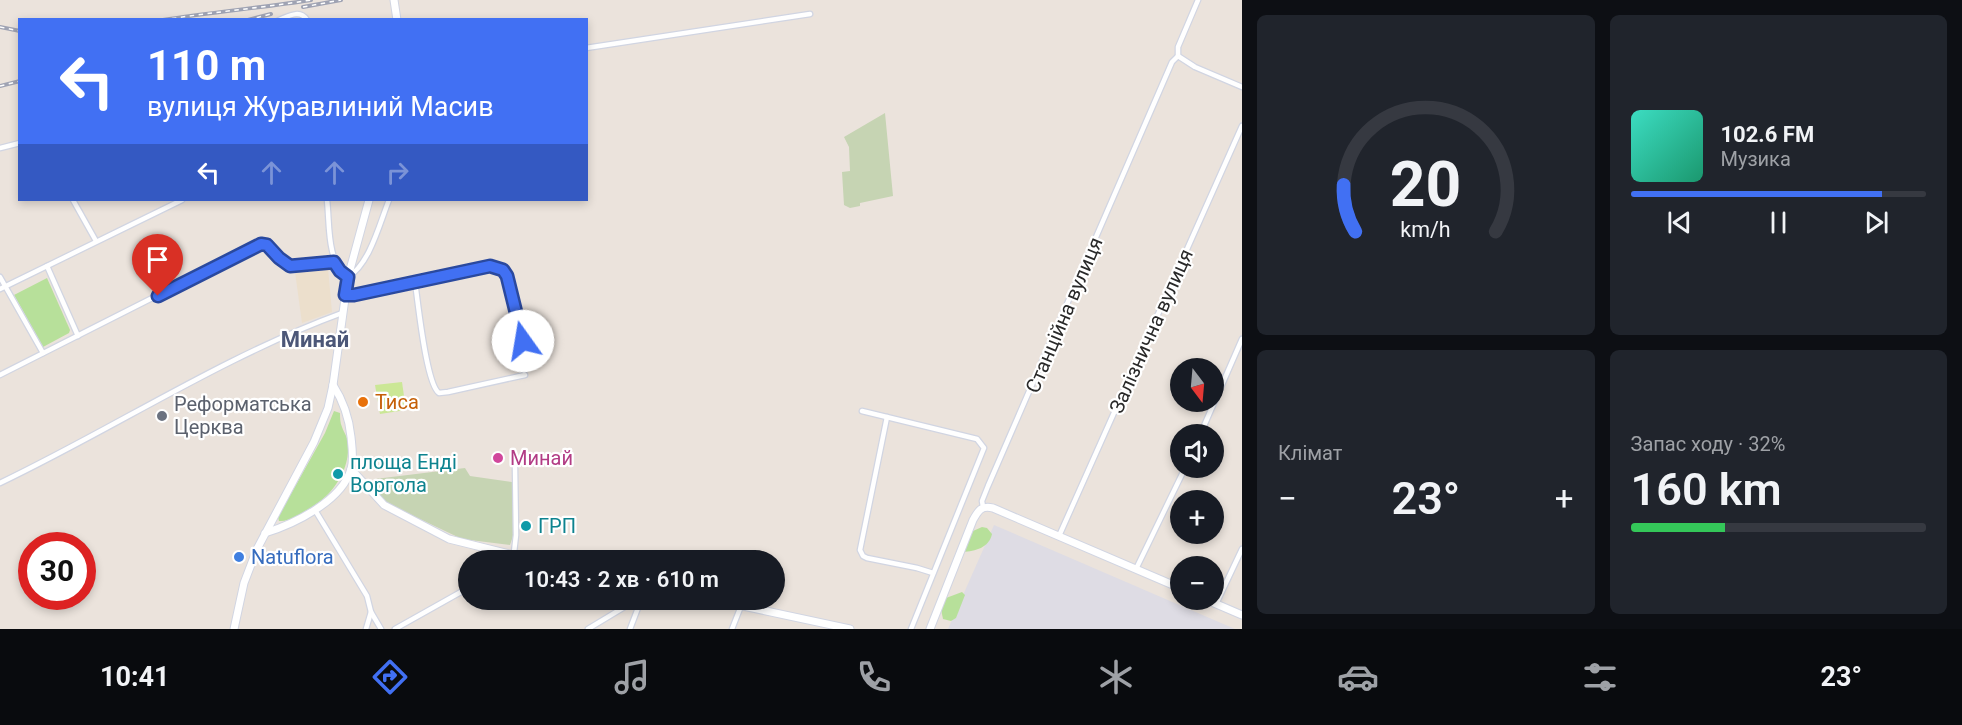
<!DOCTYPE html>
<html lang="uk">
<head>
<meta charset="utf-8">
<style>
  body { margin:0; font-family:Roboto,sans-serif; background:#20242c; color:#f1f3f6; height:100vh; display:flex; flex-direction:column; font-size:22px; white-space:nowrap }
  * { box-sizing:border-box; margin:0 }
  p { font-size:20px; color:#9ea1a6 }
  .icon { flex:none; width:33px; height:33px; fill:none; stroke:currentColor; stroke-width:2; stroke-linecap:round; stroke-linejoin:round }
  .map { position:relative; flex:1; overflow:hidden }
  .details { display:flex; flex-direction:column; gap:15px; padding:15px; background:#0d0f14; width:720px }
  .details>* { flex:none }
  .top-card { position:absolute; left:18px; top:18px; width:570px; height:183px; border-radius:0px; box-shadow:0 3px 9px #0003; background:#4170f3; color:#fff; overflow:hidden }
  .needle { width:39px; rotate:164deg }
  .tools { position:absolute; left:1170px; top:358px; display:grid; gap:12px }
  .tools a { display:grid; place-items:center; width:54px; height:54px; border-radius:50%; background:#171b24; box-shadow:0 3px 9px #0003; font-size:30px }
  .speed { position:absolute; left:18px; top:532px; display:flex; gap:12px; font-size:30px; font-weight:700; text-align:center }
  .speed>* { display:grid; place-content:center; width:78px; height:78px; border-radius:50%; background:#171b24; box-shadow:0 3px 9px #0003; line-height:1 }
  .speed .limit { border:9px solid #d22; background:#fff; color:#111 }
  .pin { position:absolute; display:grid; place-items:center; width:51px; height:51px; color:#fff; margin:-62px -26px; border-radius:50% 50% 50% 0; rotate:-45deg; box-shadow:0 0 6px #0007 }
  .pin .icon { rotate:45deg }
  .me { position:absolute; width:66px; margin:-33px; rotate:347deg; stroke-linejoin:round; filter:drop-shadow(0 0 4px #0008) }
  .turn { display:flex; align-items:center; gap:21px; height:126px; padding:0 30px; font-size:27px }
  .turn .icon { width:78px; height:78px; stroke-width:2.5 }
  .turn b { display:block; font-size:42px; line-height:51px }
  .lanes { display:flex; align-items:center; height:57px; padding:0 30px; background:#0003; justify-content:center; gap:30px; direction:ltr }
  .lanes .off { opacity:.35 }
  .big { font-size:45px; font-weight:600; line-height:1.1 }
  .details .card { flex:1; display:flex; flex-direction:column; justify-content:center; gap:9px; min-width:0; padding:0 21px; border-radius:9px; background:#20242c }
  .details .dial { align-items:center; gap:0 }
  .dial svg { height:156px; overflow:visible; fill:none; stroke:#363941; stroke-width:7; stroke-linecap:round; text-anchor:middle }
  .dial text { fill:#f1f3f6; stroke:none }
  .song { display:flex; align-items:center; gap:18px }
  .cover { width:72px; height:72px; border-radius:9px; background:linear-gradient(135deg,hsl(170 70% 55%),hsl(160 70% 35%)) }
  .played { height:6px; border-radius:3px; background:linear-gradient(90deg,#4170f3 85%,#363941 85%) }
  .keys { display:flex; justify-content:space-around; direction:ltr }
  .heat { display:flex; justify-content:space-between; align-items:center; font-size:33px; direction:ltr }
  .charge { height:9px; border-radius:4px; background:linear-gradient(90deg,#34c759 32%,#363941 0) }
  .details .tiles { flex:1; display:grid; gap:15px; grid-template-columns:repeat(2,1fr) }
  .trip { position:absolute; left:458px; top:550px; width:327px; height:60px; border-radius:30px; background:#171b24; box-shadow:0 3px 9px #0003; font-weight:600; line-height:60px; text-align:center }
  .menu { display:flex; height:96px; justify-content:space-around; align-items:center; background:#090b0e; color:#9ea1a6 }
  .menu .icon { width:42px; height:42px }
  .menu .on { color:#4170f3 }
  .menu b { font-size:27px; color:#f1f3f6 }
  main { display:flex; flex:1; min-height:0 }
  .map>svg:first-child { display:block }
  .industrial { fill:#dedce4 }
  .education { fill:#ecdfcc }
  .green { fill:#b7e09a }
  .cemetery { fill:#c6d4b3 }
  .pitch { fill:#cbe796 }
  .lines { fill:none; stroke-linecap:round; stroke-linejoin:round }
  .street-casing { stroke:#d1d5e2; stroke-width:7 }
  .secondary-casing { stroke:#d1d5e2; stroke-width:9 }
  .street { stroke:#fff; stroke-width:4.5 }
  .secondary { stroke:#fff; stroke-width:7 }
  .rail-casing { stroke:#9fa3b3; stroke-width:4 }
  .rail { stroke:#fff; stroke-width:1.5; stroke-dasharray:4.5; stroke-linecap:butt }
  .route-casing { stroke:#2a499e; stroke-width:15 }
  .route { stroke:#4170f3; stroke-width:10 }
  .food-dot { fill:#e8710a; stroke:#fff; stroke-width:2 }
  .worship-dot { fill:#6b7280; stroke:#fff; stroke-width:2 }
  .hotel-dot { fill:#d1479c; stroke:#fff; stroke-width:2 }
  .culture-dot { fill:#0f9aa8; stroke:#fff; stroke-width:2 }
  .shop-dot { fill:#3f7fe0; stroke:#fff; stroke-width:2 }
  .labels { text-anchor:middle; dominant-baseline:central; stroke-width:4.5; stroke-linejoin:round; paint-order:stroke }
  .street-label { font-size:20px; fill:#292929; stroke:#fff }
  .food-label { font-size:20px; fill:#c56008; stroke:#fff; text-anchor:start }
  .worship-label { font-size:20px; fill:#5b616d; stroke:#fff; text-anchor:start }
  .hotel-label { font-size:20px; fill:#b23c85; stroke:#fff; text-anchor:start }
  .culture-label { font-size:20px; fill:#0d838f; stroke:#fff; text-anchor:start }
  .shop-label { font-size:20px; fill:#366cbe; stroke:#fff; text-anchor:start }
  .quarter-label { font-size:22px; font-weight:bold; fill:#4c5778; stroke:#fff }
</style>
</head>
<body>
<main>
<div class="map">
<svg width="1242" height="629" viewBox="0 0 1242 629">
  <rect width="100%" height="100%" fill="#ebe3dc"/>
  <path class="industrial" d="M 994,525 L 1235,629 L 948,629 Z"/>
  <path class="education" d="M 328,268 L 332,312 L 302,323 L 295,272 Z"/>
  <g class="green">
    <path d="M 47,278 L 70,330 L 69,333 L 43,347 L 14,295 Z"/>
    <path d="M 334,411 L 340,413 C 340,417 340,423 342,427 C 344,433 348,437 348,444 C 350,471 332,496 309,509 C 300,514 289,522 279,521 L 278,517 L 325,433 Z"/>
    <path d="M 982,527 L 987,528 L 992,534 C 989,548 975,551 963,552 L 973,531 Z"/>
    <path d="M 962,592 L 965,595 L 956,618 L 951,621 L 943,619 L 941,609 L 946,598 Z"/>
  </g>
  <g class="cemetery">
    <path d="M 885,113 L 893,196 L 860,203 L 860,206 L 850,208 L 844,205 L 842,172 L 850,171 L 849,147 L 844,137 Z"/>
    <path d="M 465,468 L 470,476 L 512,482 L 513,536 L 510,545 L 462,539 L 386,503 L 371,485 L 371,481 L 375,479 Z"/>
  </g>
  <path class="pitch" d="M 402,382 L 406,410 L 380,414 L 375,385 Z"/>
  <g class="lines">
    <defs>
      <g id="street">
        <path d="M 279,20 C 289,16 300,9 307,20"/>
        <path d="M 586,48 L 810,14"/>
        <path d="M 1178,56 L 1195,67 L 1242,87"/>
        <path d="M 0,148 L 20,143"/>
        <path d="M 73,200 L 96,241"/>
        <path d="M 327,200 C 330,225 326,261 348,277 C 370,264 380,222 389,200"/>
        <path d="M 47,266 L 78,336"/>
        <path d="M 0,277 L 43,353"/>
        <path d="M 415,282 C 418,302 426,384 439,393 L 448,392 L 525,375"/>
        <path d="M 0,289 L 182,200"/>
        <path d="M 345,295 L 354,295 L 490,266 C 498,267 502,269 507,276 L 523,341"/>
        <path d="M 0,375 L 257,245 L 267,245 L 279,258 L 289,266 L 334,262"/>
        <path d="M 862,411 L 977,439 L 984,448 L 911,629"/>
        <path d="M 887,417 L 860,550 L 863,556 L 867,558 L 917,568 L 933,573"/>
        <path d="M 1200,435 L 1242,339"/>
        <path d="M 0,483 C 115,428 222,357 342,313"/>
        <path d="M 983,507 L 982,501 L 988,486 L 1172,62 L 1178,56 L 1178,47 L 1198,0"/>
        <path d="M 315,510 L 367,596 L 371,612 L 366,629"/>
        <path d="M 1059,536 L 1242,126"/>
        <path d="M 513,561 L 516,535 L 515,467"/>
        <path d="M 1136,569 L 1185,468"/>
        <path d="M 1216,604 L 1242,549"/>
        <path d="M 371,612 L 381,629"/>
        <path d="M 395,629 L 468,588"/>
        <path d="M 588,629 L 636,600"/>
        <path d="M 630,629 L 641,600"/>
        <path d="M 732,629 L 741,606"/>
      </g>
      <g id="secondary">
        <path d="M 394,0 L 397,20"/>
        <path d="M 351,469 L 384,505 L 449,539 L 538,561"/>
        <path d="M 265,533 C 294,524 342,501 351,469 C 354,459 352,447 351,437 C 349,417 344,402 333,385"/>
        <path d="M 715,600 L 850,629"/>
        <path d="M 1207,600 L 1242,615"/>
        <path d="M 234,629 L 244,583 L 257,549 L 314,442 L 328,408 L 333,385 L 348,277 L 369,200"/>
        <path d="M 930,629 L 973,520 C 978,511 981,505 993,508 L 1180,588"/>
      </g>
    </defs>
    <use href="#street" class="street-casing"/>
    <use href="#secondary" class="secondary-casing"/>
    <use href="#street" class="street"/>
    <use href="#secondary" class="secondary"/>
    <defs>
      <g id="rail">
        <path d="M 303,7 L 341,0"/>
        <path d="M 163,20 C 212,12 261,8 311,0"/>
        <path d="M 248,20 L 271,14"/>
        <path d="M 0,27 L 20,31"/>
        <path d="M 0,86 L 20,81"/>
      </g>
    </defs>
    <use href="#rail" class="rail-casing"/>
    <use href="#rail" class="rail"/>
  </g>
  <g class="lines">
    <defs>
      <path id="route" d="M 158,296 L 261,244 L 267,245 L 279,258 L 290,266 L 334,262 L 340,271 L 348,277 L 345,295 L 354,295 L 490,266 L 503,270 L 507,276 L 523,341"/>
    </defs>
    <use href="#route" class="route-casing"/>
    <use href="#route" class="route"/>
  </g>
  <circle class="food-dot" cx="363" cy="402" r="6"/>
  <circle class="worship-dot" cx="162" cy="416" r="6"/>
  <circle class="hotel-dot" cx="498" cy="458" r="6"/>
  <g class="culture-dot">
    <circle cx="338" cy="474" r="6"/>
    <circle cx="526" cy="526" r="6"/>
  </g>
  <circle class="shop-dot" cx="239" cy="557" r="6"/>
  <g class="labels">
    <g class="street-label">
      <text transform="translate(1064 315) rotate(-67)">Станційна вулиця</text>
      <text transform="translate(1151 331) rotate(-66)">Залізнична вулиця</text>
    </g>
    <g class="food-label">
      <text x="375" y="402">Тиса</text>
    </g>
    <g class="worship-label">
      <text x="174" y="404">Реформатська<tspan x="174" dy="23">Церква</tspan></text>
    </g>
    <g class="hotel-label">
      <text x="510" y="458">Минай</text>
    </g>
    <g class="culture-label">
      <text x="350" y="462">площа Енді<tspan x="350" dy="23">Воргола</tspan></text>
      <text x="538" y="526">ГРП</text>
    </g>
    <g class="shop-label">
      <text x="251" y="557">Natuflora</text>
    </g>
    <g class="quarter-label">
      <text x="315" y="339">Минай</text>
    </g>
  </g>
</svg>
<div class="tools">
<a><svg class="needle" viewBox="-14 -14 28 28"><path d="M0-13l5 13h-10z" fill="#e53935"/><path d="M0 13l5-13h-10z" fill="#9ea1a6"/></svg></a>
<a><svg class="icon" aria-label="sound" viewBox="0 0 24 24"><path d="M4 9h4l5-4v14l-5-4H4zM17 9q2 3 0 6"/></svg></a>
<a>+</a>
<a>−</a>
</div>
<div class="speed"><div class="limit">30</div></div>
<div class="pin" style="left:158px;top:296px;background:#d93025"><svg class="icon" aria-label="arrive" viewBox="0 0 24 24"><path d="M6 21V4h12l-3 4 3 4H6"/></svg></div>
<svg class="me" style="left:523px;top:341px" viewBox="-20 -20 40 40"><circle r="19" fill="#fff"/><path d="M0-13L10 11 0 6-10 11z" fill="#4170f3"/></svg>
<div class="trip">10:43 · 2 хв · 610 m</div>
<div class="top-card">
<div class="turn"><svg class="icon" aria-label="left" viewBox="0 0 24 24"><path d="M17 20v-9H6M10 6l-5 5 5 5"/></svg><div><b>110 m</b>вулиця Журавлиний Масив</div></div>
<div class="lanes"><svg class="icon" aria-label="left" viewBox="0 0 24 24"><path d="M17 20v-9H6M10 6l-5 5 5 5"/></svg><svg class="icon off" aria-label="ahead" viewBox="0 0 24 24"><path d="M12 20V5M6 11l6-6 6 6"/></svg><svg class="icon off" aria-label="ahead" viewBox="0 0 24 24"><path d="M12 20V5M6 11l6-6 6 6"/></svg><svg class="icon off" aria-label="right" viewBox="0 0 24 24"><path d="M7 20v-9h11M14 6l5 5-5 5"/></svg></div>
</div>
</div>
<section class="details">
<div class="tiles">
<div class="card dial"><svg viewBox="0 0 100 80">
<path d="M14 69A42 42 0 1 1 86 69"/>
<path d="M14 69A42 42 0 0 1 8 45" stroke="#4170f3"/>
<text x="50" y="56" font-size="32" font-weight="700">20</text>
<text x="50" y="72" font-size="11">km/h</text>
</svg></div>
<div class="card">
<div class="song"><i class="cover"></i><div><b>102.6 FM</b><p>Музика</p></div></div>
<div class="played"></div>
<div class="keys"><svg class="icon" aria-label="previous" viewBox="0 0 24 24"><path d="M18 5L8 12l10 7zM5 5v14"/></svg><svg class="icon" aria-label="pause" viewBox="0 0 24 24"><path d="M8 5v14M16 5v14"/></svg><svg class="icon" aria-label="next" viewBox="0 0 24 24"><path d="M6 5l10 7-10 7zM19 5v14"/></svg></div>
</div>
<div class="card"><p>Клімат</p>
<div class="heat"><a>−</a><b class="big">23°</b><a>+</a></div>
</div>
<div class="card"><p>Запас ходу · 32%</p><b class="big">160 km</b><div class="charge"></div></div>
</div>
</section>
</main>
<nav class="menu">
<b>10:41</b>
<svg class="icon on" aria-label="directions" viewBox="0 0 24 24"><path d="M12 3l9 9-9 9-9-9zM9 14v-3h6M13 9l2 2-2 2"/></svg>
<svg class="icon" aria-label="music" viewBox="0 0 24 24"><path d="M9 18V5l10-2v13"/><circle cx="6" cy="18" r="3"/><circle cx="16" cy="16" r="3"/></svg>
<svg class="icon" aria-label="phone" viewBox="0 0 24 24"><path d="M5 4h4l2 5-3 2q2 4 5 5l2-3 5 2v4C11 20 4 13 5 4z"/></svg>
<svg class="icon" aria-label="climate" viewBox="0 0 24 24"><path d="M12 3v18M4 7l16 10M4 17L20 7"/></svg>
<svg class="icon" aria-label="car" viewBox="0 0 24 24"><path d="M5 17H2v-5l4-1 3-4h7l3 4 3 1v5h-3M9 17h6M6 11h13"/><circle cx="7" cy="17" r="2"/><circle cx="17" cy="17" r="2"/></svg>
<svg class="icon" aria-label="filters" viewBox="0 0 24 24"><path d="M4 7h16M4 17h16"/><circle cx="9" cy="7" r="2"/><circle cx="15" cy="17" r="2"/></svg>
<b>23°</b>
</nav>
</body>
</html>
